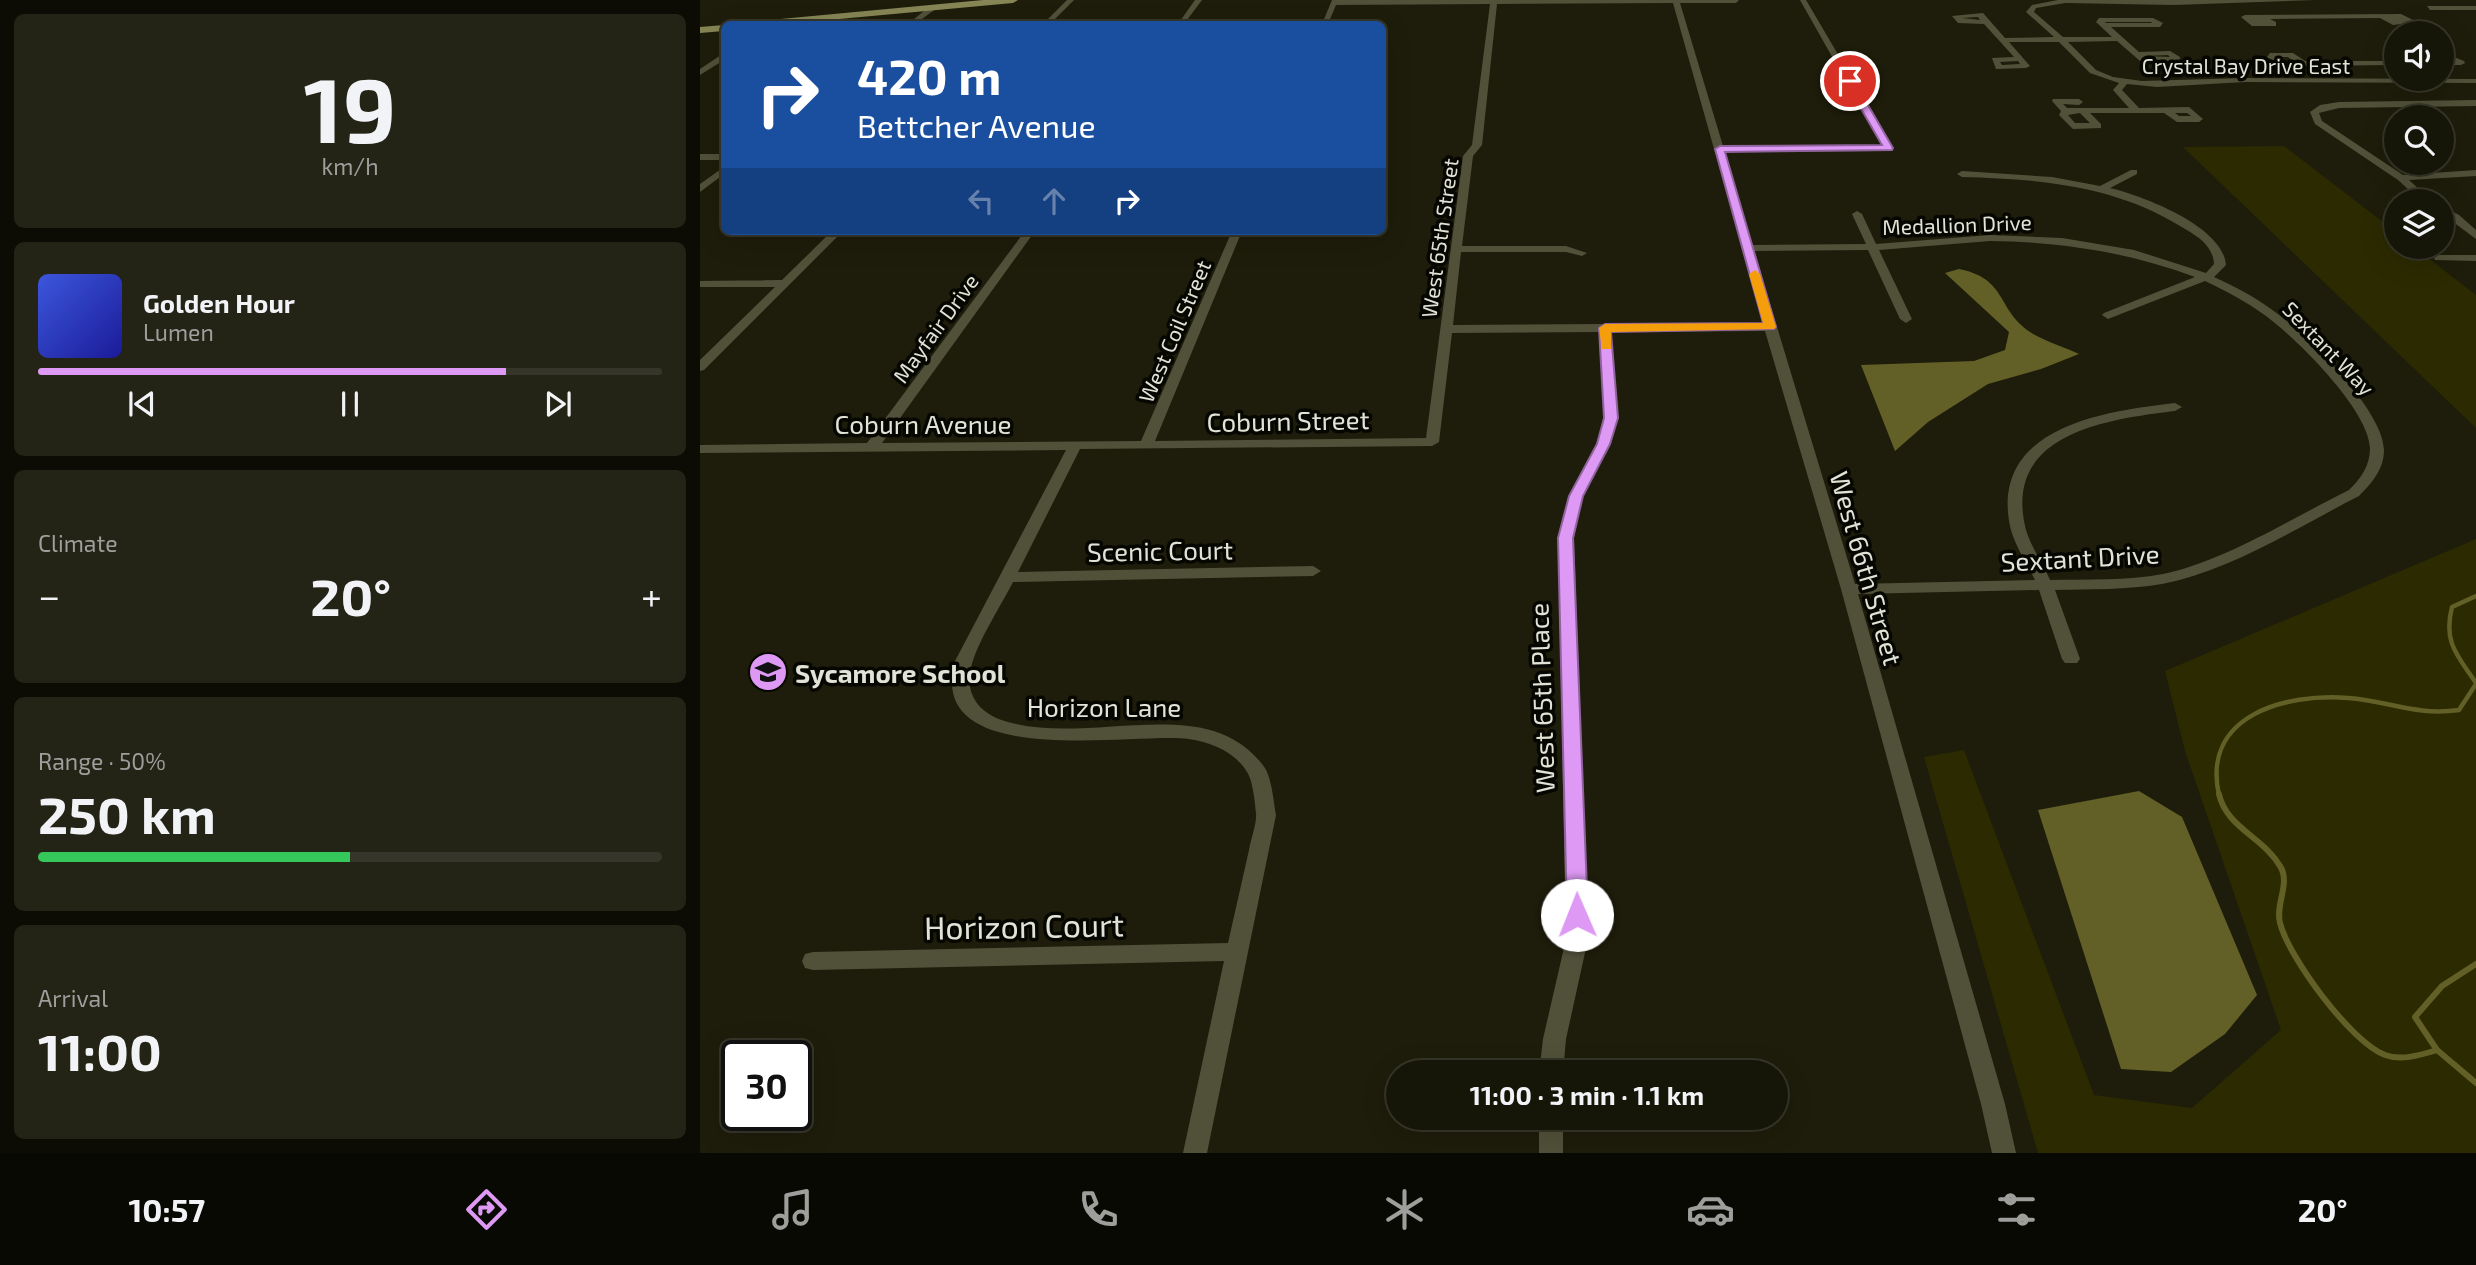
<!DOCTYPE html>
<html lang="en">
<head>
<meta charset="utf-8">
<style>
  body { margin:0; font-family:"Exo 2",sans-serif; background:#232316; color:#f1f3f6; height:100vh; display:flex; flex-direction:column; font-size:26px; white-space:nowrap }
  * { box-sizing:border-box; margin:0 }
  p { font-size:23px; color:#9e9f9c }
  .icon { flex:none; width:38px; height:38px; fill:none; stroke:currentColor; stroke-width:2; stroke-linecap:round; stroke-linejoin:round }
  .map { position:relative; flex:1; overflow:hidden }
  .side { display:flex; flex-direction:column; gap:14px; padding:14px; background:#0c0c04; width:700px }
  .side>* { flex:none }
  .banner { position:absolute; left:21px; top:21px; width:665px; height:214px; border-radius:10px; box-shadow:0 7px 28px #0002,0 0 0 2px #353529; background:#1a4fa0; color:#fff; overflow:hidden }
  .fabs { position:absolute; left:1684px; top:21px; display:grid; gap:14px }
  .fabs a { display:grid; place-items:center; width:70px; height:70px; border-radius:50%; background:#161608; box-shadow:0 7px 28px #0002,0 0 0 2px #353529; font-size:35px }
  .speed { position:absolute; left:21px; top:1040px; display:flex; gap:14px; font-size:35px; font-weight:700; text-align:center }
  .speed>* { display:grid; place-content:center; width:91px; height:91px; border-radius:50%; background:#161608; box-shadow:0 7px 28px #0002,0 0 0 2px #353529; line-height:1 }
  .speed .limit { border:4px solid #111; border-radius:10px; background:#fff; color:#111 }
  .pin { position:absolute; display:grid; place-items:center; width:60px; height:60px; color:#fff; margin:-30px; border:4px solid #fff; border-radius:50%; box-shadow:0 2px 7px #0007 }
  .me { position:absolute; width:77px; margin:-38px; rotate:359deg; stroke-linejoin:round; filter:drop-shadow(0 0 5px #0008) }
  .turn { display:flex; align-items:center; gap:24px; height:147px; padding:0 21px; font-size:32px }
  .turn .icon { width:91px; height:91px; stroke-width:2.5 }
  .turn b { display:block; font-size:49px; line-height:60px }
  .lanes { display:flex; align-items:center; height:66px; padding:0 21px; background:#0003; justify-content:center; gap:35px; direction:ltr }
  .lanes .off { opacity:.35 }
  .big { font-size:52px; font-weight:700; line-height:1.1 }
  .side .widget { flex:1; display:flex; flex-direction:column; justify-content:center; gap:10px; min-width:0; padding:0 24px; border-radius:10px; background:#232316 }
  .side .dial { align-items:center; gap:0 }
  .dial b { font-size:91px; line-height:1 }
  .song { display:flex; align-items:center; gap:21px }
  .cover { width:84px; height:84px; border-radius:10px; background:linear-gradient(135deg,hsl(230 70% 55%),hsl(240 70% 35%)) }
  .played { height:7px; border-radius:4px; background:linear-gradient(90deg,#dd99f3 75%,#353529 75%) }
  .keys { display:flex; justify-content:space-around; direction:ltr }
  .heat { display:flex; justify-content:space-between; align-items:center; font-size:38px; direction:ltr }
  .charge { height:10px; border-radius:5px; background:linear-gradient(90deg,#34c759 50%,#353529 0) }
  .trip { position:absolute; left:686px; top:1060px; width:402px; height:70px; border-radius:35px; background:#161608; box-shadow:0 7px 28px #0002,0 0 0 2px #353529; font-weight:700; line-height:70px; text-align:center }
  .menu { display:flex; height:112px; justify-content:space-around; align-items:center; background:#090903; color:#9e9f9c }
  .menu .icon { width:49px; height:49px }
  .menu .current { color:#dd99f3 }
  .menu b { font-size:32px; color:#f1f3f6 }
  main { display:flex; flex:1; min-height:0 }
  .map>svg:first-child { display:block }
  .green { fill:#2b2a01 }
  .water { fill:#626026 }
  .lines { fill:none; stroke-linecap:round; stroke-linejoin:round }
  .stream-far1 { stroke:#626026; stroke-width:4.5 }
  .stream { stroke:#626026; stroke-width:6 }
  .minor { fill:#51513a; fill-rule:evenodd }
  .major { fill:#858555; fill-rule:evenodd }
  .route { fill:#dd99f3; stroke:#90639e; stroke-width:2 }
  .slow { fill:#f59e0b }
  .labels { text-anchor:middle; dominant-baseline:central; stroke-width:7; stroke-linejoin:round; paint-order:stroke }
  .far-street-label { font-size:21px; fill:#e2e3d7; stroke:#070702 }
  .street-label { font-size:26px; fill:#e2e3d7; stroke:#070702 }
  .poi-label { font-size:26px; font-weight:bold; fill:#e2e3d7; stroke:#070702; text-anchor:start }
  .near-street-label { font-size:32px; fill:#e2e3d7; stroke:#070702 }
</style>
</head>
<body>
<main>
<section class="side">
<div class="widget dial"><b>19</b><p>km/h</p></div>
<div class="widget">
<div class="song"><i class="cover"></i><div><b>Golden Hour</b><p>Lumen</p></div></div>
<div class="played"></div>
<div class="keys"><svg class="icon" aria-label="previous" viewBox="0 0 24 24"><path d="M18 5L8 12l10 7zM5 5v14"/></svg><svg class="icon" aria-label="pause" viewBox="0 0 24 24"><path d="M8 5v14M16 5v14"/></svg><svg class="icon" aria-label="next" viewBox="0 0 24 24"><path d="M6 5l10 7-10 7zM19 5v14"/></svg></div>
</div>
<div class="widget"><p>Climate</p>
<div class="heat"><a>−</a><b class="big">20°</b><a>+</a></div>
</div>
<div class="widget"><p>Range · 50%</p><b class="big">250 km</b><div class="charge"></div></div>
<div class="widget"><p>Arrival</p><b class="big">11:00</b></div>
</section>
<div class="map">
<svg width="1776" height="1153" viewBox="0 0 1776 1153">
  <rect width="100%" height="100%" fill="#1e1d0b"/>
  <g class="green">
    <path d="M 1584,146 L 1696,232 L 1696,247 L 1714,247 L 1776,295 L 1776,428 L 1483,147 Z"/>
    <path d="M 1776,539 L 1776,1153 L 1338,1153 L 1224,757 L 1264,750 L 1394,1095 L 1492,1108 L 1581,1030 L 1485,751 L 1465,671 Z"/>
  </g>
  <g class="water">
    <path d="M 1259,269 C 1308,279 1296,309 1330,332 C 1344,341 1364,347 1379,354 L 1341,369 L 1288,384 L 1228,422 L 1195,451 L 1161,365 L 1274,361 L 1305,350 L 1309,332 L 1245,273 Z"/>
    <path d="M 1439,791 L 1482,817 L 1557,995 L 1525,1034 L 1471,1072 L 1421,1069 L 1338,810 Z"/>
  </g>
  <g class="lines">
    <g class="stream-far1">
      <path d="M 1776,596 L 1752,607 C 1743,642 1757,655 1776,683"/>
      <path d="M 1519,795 C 1501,715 1586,693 1648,698 C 1689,701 1715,716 1759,710 L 1776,684"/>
    </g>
    <g class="stream">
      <path d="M 1519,794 C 1526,827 1564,838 1580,866 C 1591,883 1575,904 1580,923 C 1589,958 1651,1042 1685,1055 C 1701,1061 1721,1055 1737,1050"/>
      <path d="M 1776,964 L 1742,986 L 1715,1017 L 1737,1050 L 1776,1083"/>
    </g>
    <g class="minor">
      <path d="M 367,0 L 374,0 L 350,24 L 343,24 Z"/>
      <path d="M 495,0 L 502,0 L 484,24 L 478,24 Z"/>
      <path d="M 632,0 L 1039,0 L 1036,3 L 980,3 L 1023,146 L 1182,145 L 1100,0 L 1106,0 L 1193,148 L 1188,151 L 1024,152 L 1052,245 L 1166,244 L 1152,214 L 1157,211 L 1162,214 L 1176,244 L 1290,235 L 1362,238 L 1434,250 L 1506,273 L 1514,264 C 1513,245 1496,235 1480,226 C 1414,185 1338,179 1262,177 L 1257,174 L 1262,171 L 1352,177 L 1400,186 L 1431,170 L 1437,170 L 1437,174 L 1410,188 C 1443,196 1523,226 1526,265 L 1514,277 C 1534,286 1553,296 1571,309 C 1603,331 1684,410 1684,450 C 1684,469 1672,483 1659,496 C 1598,527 1530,571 1462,584 C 1427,590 1390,589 1355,590 L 1380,659 L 1377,663 L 1365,663 L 1362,659 L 1339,590 L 1158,594 L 1305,1104 L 1316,1153 L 1292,1153 L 1281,1104 L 1141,589 L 1065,331 L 911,332 L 918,418 L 910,444 L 883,496 L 874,538 L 888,939 L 866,1039 L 863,1073 L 839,1073 L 843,1039 L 866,939 L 858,538 L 869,496 L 896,444 L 904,418 L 899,332 L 752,333 L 739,442 L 732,446 L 380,449 L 318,572 L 613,566 L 621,571 L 613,576 L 313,582 C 301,606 273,648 270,673 C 266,699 284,716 308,722 C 364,738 431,719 489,726 C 518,729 544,741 562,764 C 572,775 573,800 576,815 L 507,1153 L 483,1153 L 524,961 L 113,970 L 105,968 L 102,961 L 105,954 L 113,952 L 528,943 C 535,912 542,881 549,850 C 551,838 557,824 556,813 C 555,803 553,781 547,772 C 535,752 511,742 489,739 C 432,732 224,772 255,661 L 366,450 L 0,453 L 0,445 L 167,443 L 325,231 L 335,231 L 182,443 L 441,441 L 532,231 L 542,231 L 455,441 L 726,438 L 763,156 L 772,145 L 790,4 L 636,5 L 628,24 L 622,24 ZM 973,3 L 1063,323 L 753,325 L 761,252 L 866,252 L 882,256 L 887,253 L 866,246 L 762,246 L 773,156 L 782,145 L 797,4 ZM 1290,241 C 1361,242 1428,252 1495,277 L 1404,313 L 1402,315 L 1408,319 L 1505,281 C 1526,291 1547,302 1566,316 C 1596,338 1669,410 1670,448 C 1670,466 1661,478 1649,490 C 1592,518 1525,561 1463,574 C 1427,581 1387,579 1350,580 C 1342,561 1327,542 1324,521 C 1308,432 1410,419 1475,411 L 1482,407 L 1475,403 C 1406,411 1294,426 1309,521 C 1312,542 1326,561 1335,580 L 1155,584 L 1054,251 L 1168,250 L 1200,319 L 1206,323 L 1212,319 L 1179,250 Z"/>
      <path d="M 1358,0 L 1615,0 L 1474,5 L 1365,3 L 1336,8 L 1334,12 L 1363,37 L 1412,37 L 1396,22 L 1399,18 L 1453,18 L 1463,23 L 1460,27 L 1411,27 L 1439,52 L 1470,51 L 1480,57 L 1480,61 L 1440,61 L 1417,41 L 1368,42 L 1396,70 L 1413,77 L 1442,81 L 1545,78 L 1776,79 L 1776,83 L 1545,82 L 1457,87 L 1427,84 L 1422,90 L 1439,108 L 1489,107 L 1503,119 L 1499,122 L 1477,122 L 1464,113 L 1390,113 L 1401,124 L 1401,128 L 1373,129 L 1359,115 L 1361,111 L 1352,101 L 1353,99 L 1379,99 L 1383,102 L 1379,105 L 1363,104 L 1367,108 L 1429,108 L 1413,90 L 1419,83 L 1390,73 L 1359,42 L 1309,42 L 1330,66 L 1326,68 L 1296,69 L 1292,58 L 1314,57 L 1284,24 L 1258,23 L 1252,16 L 1283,13 L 1305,38 L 1354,37 L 1326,12 L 1332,5 ZM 1278,17 L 1280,20 L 1262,18 ZM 1405,22 L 1451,22 L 1452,23 L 1406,23 ZM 1468,55 L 1470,57 L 1444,56 ZM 1318,61 L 1320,64 L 1302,65 L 1300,62 ZM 1380,113 L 1390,123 L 1375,123 L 1368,115 ZM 1475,113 L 1487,113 L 1491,116 L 1479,116 Z"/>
      <path d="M 230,6 L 237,8 L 215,24 L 208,24 Z"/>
      <path d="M 1727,6 L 1776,6 L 1776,10 L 1730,10 Z"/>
      <path d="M 1701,14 L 1717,22 L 1693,25 L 1680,18 L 1570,19 L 1576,22 L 1576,26 L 1552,26 L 1541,17 L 1545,15 Z"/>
      <path d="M 1741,52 L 1764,61 L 1765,63 L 1761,65 L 1741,65 L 1741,61 L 1749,61 L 1741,57 Z"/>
      <path d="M 1570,53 L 1593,53 L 1605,61 L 1696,61 L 1696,65 L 1583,66 L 1567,57 ZM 1579,57 L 1588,57 L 1594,62 L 1585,62 Z"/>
      <path d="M 21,55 L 24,55 L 24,60 L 0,75 L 0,69 Z"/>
      <path d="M 1776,100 L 1776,106 L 1639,108 L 1619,113 L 1622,121 L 1703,175 L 1776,170 L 1776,176 L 1709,180 L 1732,201 L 1721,201 L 1698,180 L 1615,124 L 1610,112 L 1620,105 L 1639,102 Z"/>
      <rect x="0" y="154" width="24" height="6"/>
      <path d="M 24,167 L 24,174 L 0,192 L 0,184 Z"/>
      <path d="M 1741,206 L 1759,215 L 1776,230 L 1776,239 L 1741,213 Z"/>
      <path d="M 132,231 L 143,231 L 4,370 L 0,371 L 0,360 L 75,287 L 0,287 L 0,281 L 82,280 Z"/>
      <path d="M 1739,255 L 1776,255 L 1776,261 L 1735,260 L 1734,258 Z"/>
      <rect x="839" y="1118" width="24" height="35"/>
    </g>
    <g class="major">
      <path d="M 283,0 L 318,0 L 313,3 L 85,24 L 54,24 L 59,21 Z"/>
      <path d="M 24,25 L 24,31 L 0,33 L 0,27 Z"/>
    </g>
  </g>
  <path class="route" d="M 1150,79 L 1154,81 L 1193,148 L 1192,150 L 1025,152 L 1076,327 L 1074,329 L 911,332 L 918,418 L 910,444 L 883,496 L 873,538 L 888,915 L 885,921 L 877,924 L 870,921 L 867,915 L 858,538 L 869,496 L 897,444 L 904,418 L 899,328 L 905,324 L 1063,323 L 1015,149 L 1020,146 L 1182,145 L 1145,81 Z"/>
  <path class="slow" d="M 1055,270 L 1060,274 L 1076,327 L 1074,329 L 911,332 L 911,349 L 902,349 L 899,328 L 905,324 L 1063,323 L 1049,274 Z"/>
  <defs>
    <symbol id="school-disc" viewBox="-11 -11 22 22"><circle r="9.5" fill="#dd99f3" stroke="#070702"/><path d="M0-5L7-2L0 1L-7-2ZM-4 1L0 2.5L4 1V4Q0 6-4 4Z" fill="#111"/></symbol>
  </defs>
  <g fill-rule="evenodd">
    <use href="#school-disc" x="46" y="650" width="44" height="44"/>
  </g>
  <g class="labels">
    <g class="far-street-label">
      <text x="1546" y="65">Crystal Bay Drive East</text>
      <text transform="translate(1257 224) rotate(-2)">Medallion Drive</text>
      <text transform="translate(739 238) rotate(-82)">West 65th Street</text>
      <text transform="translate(235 328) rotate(-54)">Mayfair Drive</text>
      <text transform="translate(474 331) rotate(-67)">West Coil Street</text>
      <text transform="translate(1629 348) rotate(46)">Sextant Way</text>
    </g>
    <g class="street-label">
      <text transform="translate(588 420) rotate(-1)">Coburn Street</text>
      <text x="223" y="423">Coburn Avenue</text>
      <text transform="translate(460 550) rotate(-1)">Scenic Court</text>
      <text transform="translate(1380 557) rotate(-3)">Sextant Drive</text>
      <text transform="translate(1167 568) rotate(74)">West 66th Street</text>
      <text transform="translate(841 698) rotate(-92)">West 65th Place</text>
      <text x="404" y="706">Horizon Lane</text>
    </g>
    <g class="poi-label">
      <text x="95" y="672">Sycamore School</text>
    </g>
    <g class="near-street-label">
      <text transform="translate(324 925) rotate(-1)">Horizon Court</text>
    </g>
  </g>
</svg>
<div class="fabs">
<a><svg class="icon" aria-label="sound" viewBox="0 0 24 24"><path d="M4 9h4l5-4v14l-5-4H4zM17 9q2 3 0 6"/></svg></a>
<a><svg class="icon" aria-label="search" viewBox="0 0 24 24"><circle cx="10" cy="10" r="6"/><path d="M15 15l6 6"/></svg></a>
<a><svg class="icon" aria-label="layers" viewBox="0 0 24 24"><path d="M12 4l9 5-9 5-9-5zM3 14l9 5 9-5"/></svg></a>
</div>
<div class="speed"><div class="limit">30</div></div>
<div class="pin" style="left:1150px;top:81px;background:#d93025"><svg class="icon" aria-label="arrive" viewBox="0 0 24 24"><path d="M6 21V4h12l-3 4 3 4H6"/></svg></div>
<svg class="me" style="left:877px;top:915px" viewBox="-20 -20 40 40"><circle r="19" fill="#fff"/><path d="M0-13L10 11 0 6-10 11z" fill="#dd99f3"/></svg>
<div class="trip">11:00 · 3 min · 1.1 km</div>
<div class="banner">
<div class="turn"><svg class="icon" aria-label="right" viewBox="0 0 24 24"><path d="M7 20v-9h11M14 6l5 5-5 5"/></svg><div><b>420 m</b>Bettcher Avenue</div></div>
<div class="lanes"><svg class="icon off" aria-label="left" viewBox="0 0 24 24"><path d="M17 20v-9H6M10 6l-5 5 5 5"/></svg><svg class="icon off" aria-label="ahead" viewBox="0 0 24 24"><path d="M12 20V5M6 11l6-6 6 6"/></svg><svg class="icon" aria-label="right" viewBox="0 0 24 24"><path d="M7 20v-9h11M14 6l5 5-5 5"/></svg></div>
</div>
</div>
</main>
<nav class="menu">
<b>10:57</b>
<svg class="icon current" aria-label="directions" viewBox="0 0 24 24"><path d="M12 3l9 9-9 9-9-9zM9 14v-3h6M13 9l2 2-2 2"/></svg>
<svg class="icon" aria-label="music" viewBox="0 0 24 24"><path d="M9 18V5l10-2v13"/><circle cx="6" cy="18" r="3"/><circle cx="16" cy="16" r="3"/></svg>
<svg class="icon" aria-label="phone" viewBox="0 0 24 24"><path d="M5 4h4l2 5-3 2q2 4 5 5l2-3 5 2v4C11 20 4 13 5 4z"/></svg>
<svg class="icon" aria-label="climate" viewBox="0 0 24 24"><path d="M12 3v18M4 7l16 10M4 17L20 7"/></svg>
<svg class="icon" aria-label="car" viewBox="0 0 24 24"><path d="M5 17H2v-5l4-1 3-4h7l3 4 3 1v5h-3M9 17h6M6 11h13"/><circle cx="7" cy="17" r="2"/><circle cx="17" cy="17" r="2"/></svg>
<svg class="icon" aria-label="filters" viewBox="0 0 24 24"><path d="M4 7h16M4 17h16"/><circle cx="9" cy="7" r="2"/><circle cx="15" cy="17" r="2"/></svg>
<b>20°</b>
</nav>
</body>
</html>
